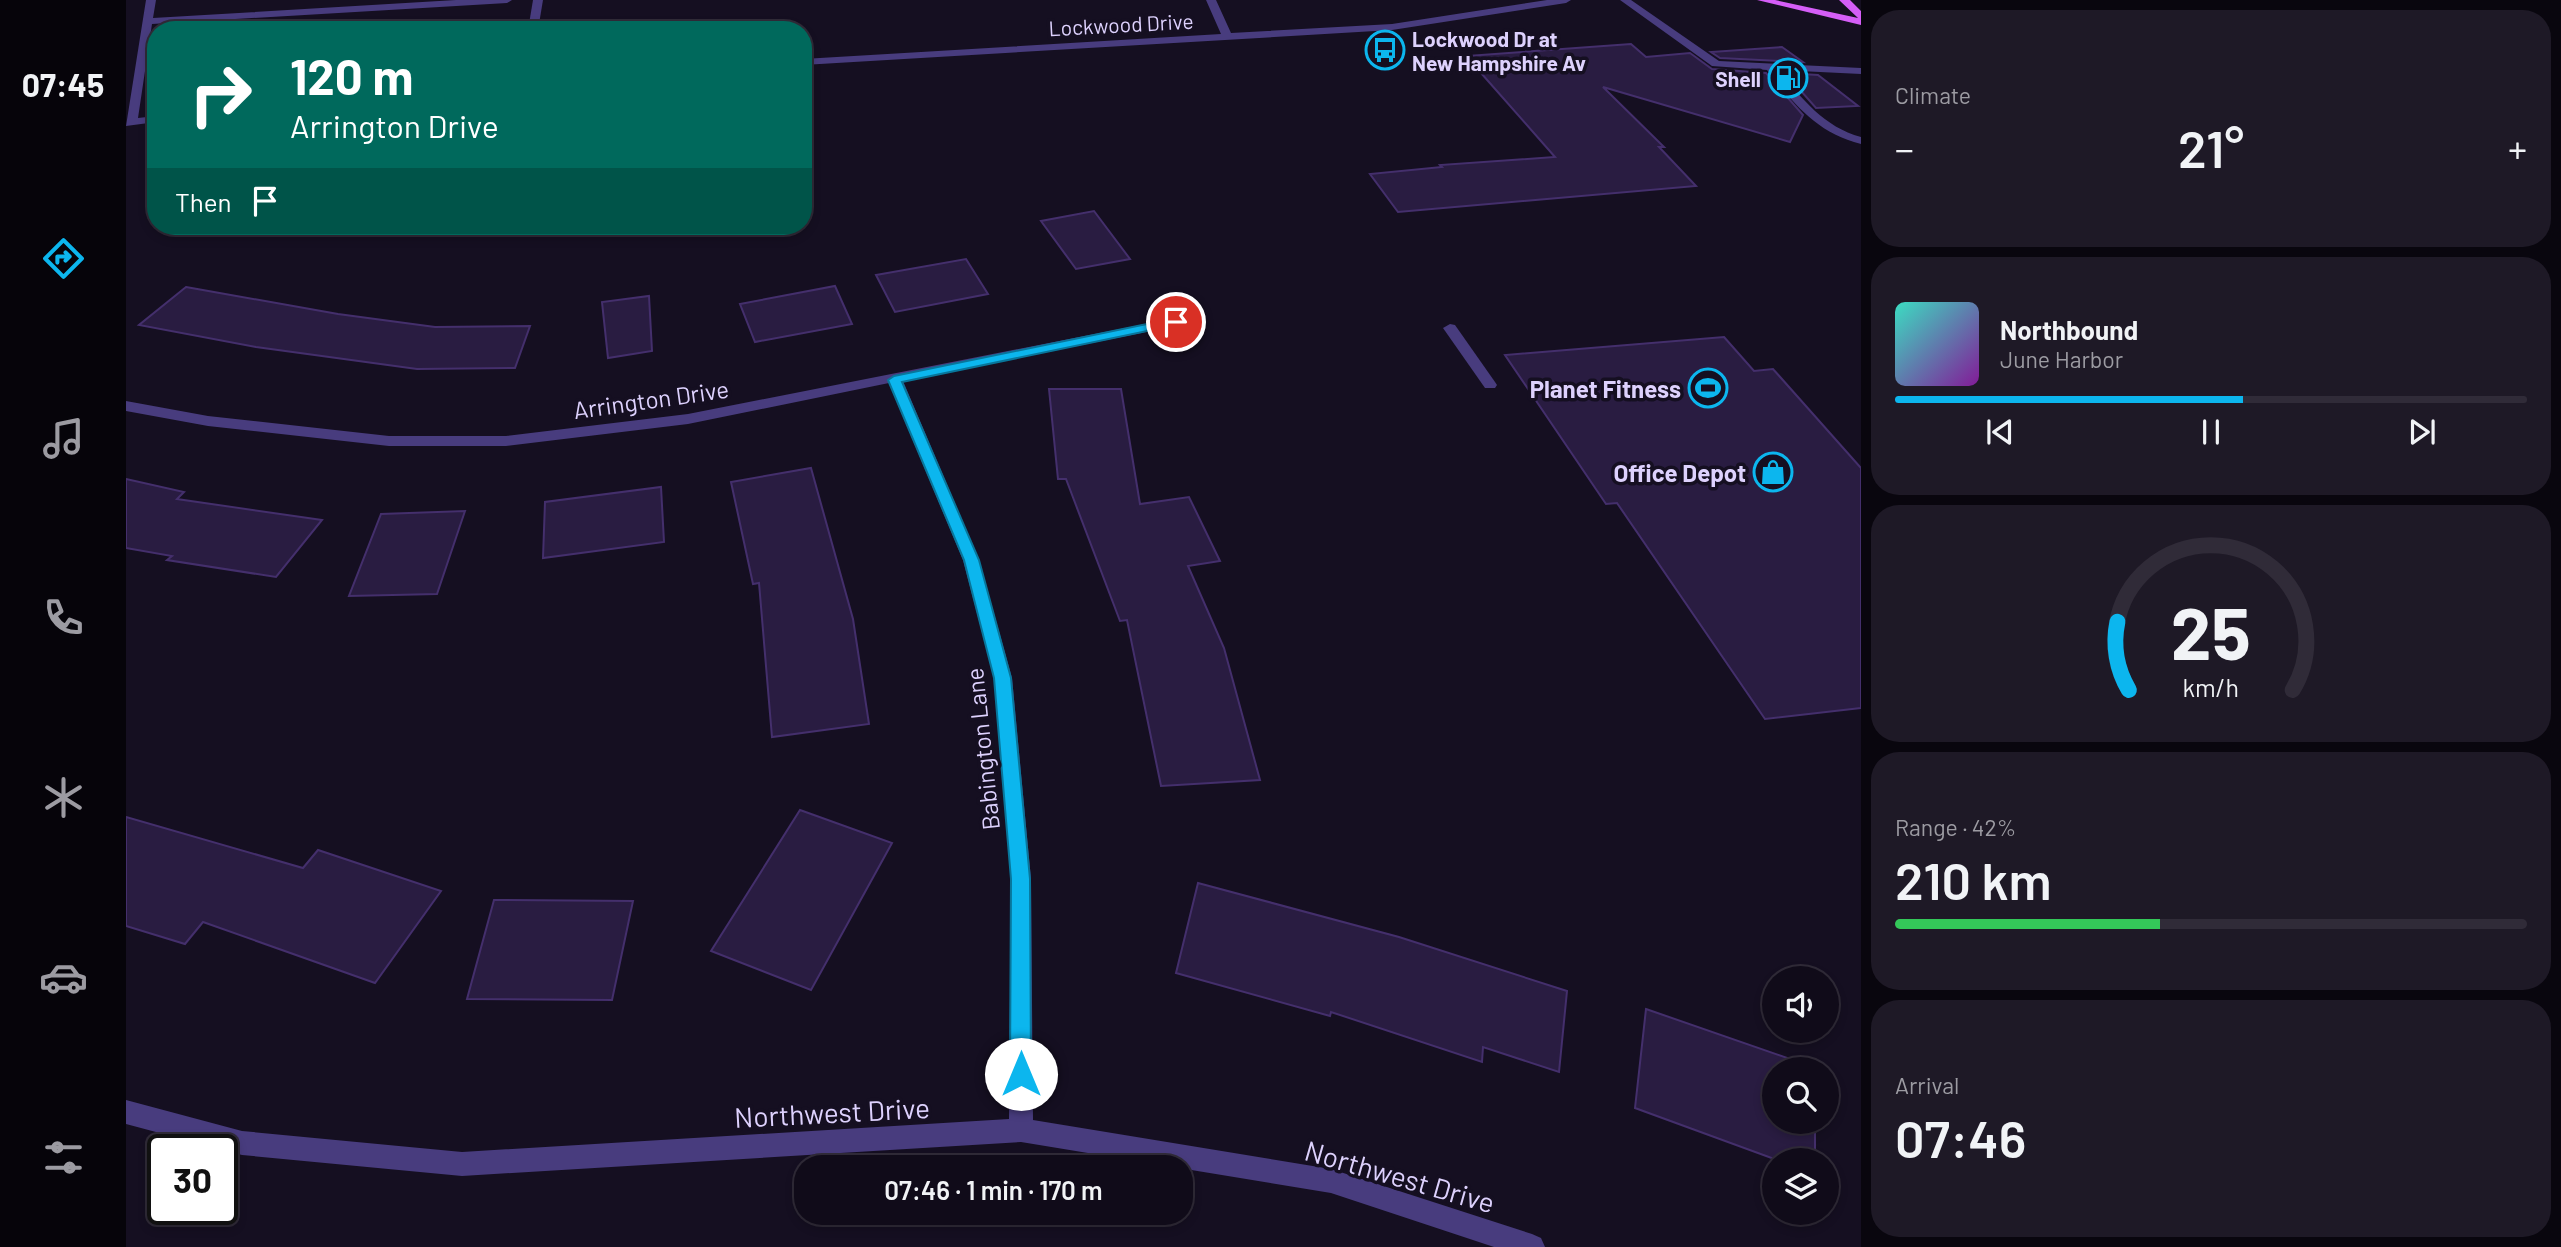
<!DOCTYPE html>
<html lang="en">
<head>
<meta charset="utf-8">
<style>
  body { margin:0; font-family:Barlow,sans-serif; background:#1e1926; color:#f1f3f6; height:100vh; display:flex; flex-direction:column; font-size:26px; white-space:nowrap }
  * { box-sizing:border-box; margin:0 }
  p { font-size:23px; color:#9c9ba2 }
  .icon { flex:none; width:38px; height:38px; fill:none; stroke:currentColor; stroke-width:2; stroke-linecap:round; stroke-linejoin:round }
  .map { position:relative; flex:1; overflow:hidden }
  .panel { display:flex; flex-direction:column; gap:10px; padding:10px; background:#09060e; width:700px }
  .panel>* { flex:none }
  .banner { position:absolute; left:21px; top:21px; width:665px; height:214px; border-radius:28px; box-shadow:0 4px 10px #0003,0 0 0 2px #302b38; background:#00695c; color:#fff; overflow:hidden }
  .controls { position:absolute; left:1636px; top:966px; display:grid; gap:14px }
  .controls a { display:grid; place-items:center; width:77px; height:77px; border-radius:50%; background:#100b19; box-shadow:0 4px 10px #0003,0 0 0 2px #302b38; font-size:35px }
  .speed { position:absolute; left:21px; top:1134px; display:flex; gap:14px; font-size:35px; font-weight:700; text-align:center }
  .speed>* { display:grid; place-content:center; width:91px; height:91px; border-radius:50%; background:#100b19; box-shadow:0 4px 10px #0003,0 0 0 2px #302b38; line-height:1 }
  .speed .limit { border:4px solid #111; border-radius:10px; background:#fff; color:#111 }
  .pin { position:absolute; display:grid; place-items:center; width:60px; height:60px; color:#fff; margin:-30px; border:4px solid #fff; border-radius:50%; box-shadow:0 2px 7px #0007 }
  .me { position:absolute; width:77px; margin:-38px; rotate:0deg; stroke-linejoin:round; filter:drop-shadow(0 0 5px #0008) }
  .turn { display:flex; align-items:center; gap:24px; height:147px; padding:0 28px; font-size:32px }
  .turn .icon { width:91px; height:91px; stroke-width:2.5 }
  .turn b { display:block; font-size:49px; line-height:60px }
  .then { display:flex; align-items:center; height:66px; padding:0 28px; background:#0003; gap:14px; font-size:26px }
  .big { font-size:52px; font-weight:600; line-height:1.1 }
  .panel .widget { flex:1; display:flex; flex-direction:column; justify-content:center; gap:10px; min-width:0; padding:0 24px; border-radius:28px; background:#1e1926 }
  .panel .dial { align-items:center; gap:0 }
  .dial svg { height:182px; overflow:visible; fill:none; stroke:#302b38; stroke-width:7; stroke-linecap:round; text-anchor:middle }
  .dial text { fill:#f1f3f6; stroke:none }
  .song { display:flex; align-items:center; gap:21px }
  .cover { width:84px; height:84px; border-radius:10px; background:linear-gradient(135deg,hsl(170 70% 55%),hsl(290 70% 35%)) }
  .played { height:7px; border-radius:4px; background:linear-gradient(90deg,#0cb6ee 55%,#302b38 55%) }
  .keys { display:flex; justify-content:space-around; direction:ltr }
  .heat { display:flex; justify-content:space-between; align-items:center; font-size:38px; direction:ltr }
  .charge { height:10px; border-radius:5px; background:linear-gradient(90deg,#34c759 42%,#302b38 0) }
  .trip { position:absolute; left:668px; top:1155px; width:399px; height:70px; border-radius:28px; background:#100b19; box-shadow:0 4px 10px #0003,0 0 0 2px #302b38; font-weight:600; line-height:70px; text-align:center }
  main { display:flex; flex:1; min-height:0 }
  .menu { display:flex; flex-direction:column; width:126px; justify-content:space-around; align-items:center; background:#06040a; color:#9c9ba2 }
  .menu .icon { width:49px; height:49px }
  .menu .active { color:#0cb6ee }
  .menu b { font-size:32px; color:#f1f3f6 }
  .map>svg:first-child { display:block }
  .building { fill:#291c41; stroke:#442f6c; stroke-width:2 }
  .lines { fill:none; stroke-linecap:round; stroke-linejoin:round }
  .minor { fill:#483c7e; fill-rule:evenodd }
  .major { fill:#d55ef7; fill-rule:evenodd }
  .route { fill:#0cb6ee; stroke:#08769b; stroke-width:2 }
  .labels { text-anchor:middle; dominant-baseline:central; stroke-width:7; stroke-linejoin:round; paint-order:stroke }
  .far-street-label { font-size:21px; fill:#ddd1fd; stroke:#150f21 }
  .far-poi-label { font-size:21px; font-weight:bold; fill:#ddd1fd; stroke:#150f21; text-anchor:start }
  .poi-label { font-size:24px; font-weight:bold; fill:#ddd1fd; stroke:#150f21; text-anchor:end }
  .street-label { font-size:24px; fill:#ddd1fd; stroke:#150f21 }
  .near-street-label { font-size:28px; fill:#ddd1fd; stroke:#150f21 }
</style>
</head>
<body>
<main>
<nav class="menu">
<b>07:45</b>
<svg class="icon active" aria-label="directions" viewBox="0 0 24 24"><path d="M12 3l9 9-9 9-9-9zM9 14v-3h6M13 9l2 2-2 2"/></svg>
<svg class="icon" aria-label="music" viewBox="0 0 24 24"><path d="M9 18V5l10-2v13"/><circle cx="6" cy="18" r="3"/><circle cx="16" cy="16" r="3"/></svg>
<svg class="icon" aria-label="phone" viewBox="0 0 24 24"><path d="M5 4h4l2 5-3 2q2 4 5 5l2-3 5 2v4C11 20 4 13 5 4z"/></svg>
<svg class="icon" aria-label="climate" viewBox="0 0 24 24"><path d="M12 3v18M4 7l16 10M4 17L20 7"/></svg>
<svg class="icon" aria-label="car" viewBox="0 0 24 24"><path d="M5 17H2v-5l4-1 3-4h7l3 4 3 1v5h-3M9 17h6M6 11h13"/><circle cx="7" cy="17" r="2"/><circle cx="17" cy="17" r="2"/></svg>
<svg class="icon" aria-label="filters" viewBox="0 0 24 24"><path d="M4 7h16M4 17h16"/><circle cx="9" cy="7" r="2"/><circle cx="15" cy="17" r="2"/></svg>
</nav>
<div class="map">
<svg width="1735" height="1247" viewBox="0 0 1735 1247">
  <rect width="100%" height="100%" fill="#150f21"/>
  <g class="building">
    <path d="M 1505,44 L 1520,57 L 1564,53 L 1586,69 L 1640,73 L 1677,115 L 1664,142 L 1477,87 L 1538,147 L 1533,147 L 1570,186 L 1272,212 L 1244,174 L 1316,167 L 1314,165 L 1429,157 L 1340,56 Z"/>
    <path d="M 1656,47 L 1677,62 L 1594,58 L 1585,52 Z"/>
    <path d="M 1659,73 L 1692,75 L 1732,106 L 1690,108 Z"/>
    <path d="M 968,211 L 1004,259 L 950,269 L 915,221 Z"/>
    <path d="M 840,259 L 862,294 L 769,312 L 750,275 Z"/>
    <path d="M 709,286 L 726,324 L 629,342 L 614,304 Z"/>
    <path d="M 60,287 L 212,314 L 309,327 L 404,326 L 389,368 L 291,369 L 130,347 L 13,325 Z"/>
    <path d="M 523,296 L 526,351 L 482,358 L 476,302 Z"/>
    <path d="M 1598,337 L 1628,371 L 1647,369 L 1735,468 L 1735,708 L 1639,719 L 1491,503 L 1480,504 L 1379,355 Z"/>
    <path d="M 923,389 L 995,389 L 1014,504 L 1063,497 L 1094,561 L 1062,566 L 1098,648 L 1134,780 L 1035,786 L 1001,620 L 994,621 L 940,479 L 932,479 Z"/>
    <path d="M 685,468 L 727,619 L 743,724 L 646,737 L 633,583 L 627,584 L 605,482 Z"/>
    <path d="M 0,479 L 58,492 L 51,499 L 196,520 L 150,577 L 41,560 L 46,556 L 0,548 Z"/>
    <path d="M 535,487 L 538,542 L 417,558 L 419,502 Z"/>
    <path d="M 339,511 L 311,594 L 223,596 L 255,514 Z"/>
    <path d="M 674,810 L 766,843 L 685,990 L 585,951 Z"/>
    <path d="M 0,817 L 177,868 L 192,850 L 315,891 L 249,983 L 77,922 L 59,944 L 0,926 Z"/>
    <path d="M 1072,883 L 1273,937 L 1441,991 L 1433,1072 L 1357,1047 L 1356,1062 L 1205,1012 L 1204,1016 L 1050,973 Z"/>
    <path d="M 368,900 L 507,901 L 486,1000 L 341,999 Z"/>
    <path d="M 1520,1009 L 1690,1068 L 1648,1069 L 1648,1122 L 1689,1122 L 1689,1160 L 1651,1160 L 1509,1108 Z"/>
  </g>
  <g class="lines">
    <g class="minor">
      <path d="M 20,0 L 30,0 L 27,18 L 330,0 L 386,0 L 381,3 L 26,24 L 12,118 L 30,116 L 30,122 L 0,126 Z"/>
      <path d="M 407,0 L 417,0 L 412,30 L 402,30 Z"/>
      <path d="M 1080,0 L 1090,0 L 1105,33 L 1266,24 L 1421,0 L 1445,0 L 1440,3 L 1266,30 L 677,65 L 677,59 L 1095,34 Z"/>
      <path d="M 1494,0 L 1505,0 L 1593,61 L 1735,68 L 1735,74 L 1653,70 C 1676,99 1698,127 1735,137 L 1735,144 C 1691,133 1668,104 1641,70 L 1586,66 Z"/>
      <path d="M 1050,318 L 1055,319 L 1055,325 L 777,381 L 853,560 L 886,678 L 905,879 L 907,1120 L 1205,1169 L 1406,1234 L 1415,1238 L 1419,1247 L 1368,1247 L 1205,1193 L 895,1142 L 336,1176 L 116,1155 L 0,1124 L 0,1100 L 116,1131 L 336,1152 L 883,1119 L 885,879 L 868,678 L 837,560 L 763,383 L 562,424 L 380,446 L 263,446 L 82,426 L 0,411 L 0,401 L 82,416 L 263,436 L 380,436 L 562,414 Z"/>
      <path d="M 1324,324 L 1329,325 L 1369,382 L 1371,385 L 1369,388 L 1359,388 L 1317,328 Z"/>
    </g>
    <path class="major" d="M 1631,0 L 1649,0 L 1732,18 L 1713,0 L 1724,0 L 1735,11 L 1735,25 Z"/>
  </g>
  <path class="route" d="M 1050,318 L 1055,319 L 1055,324 L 776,382 L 853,560 L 885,678 L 904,879 L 905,1074 L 902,1082 L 895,1085 L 887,1082 L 884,1074 L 885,879 L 868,678 L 838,560 L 762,380 L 768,376 Z"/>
  <defs>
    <symbol id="bus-ring" viewBox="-11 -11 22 22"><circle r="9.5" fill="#150f21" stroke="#0cb6ee" stroke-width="1.5"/><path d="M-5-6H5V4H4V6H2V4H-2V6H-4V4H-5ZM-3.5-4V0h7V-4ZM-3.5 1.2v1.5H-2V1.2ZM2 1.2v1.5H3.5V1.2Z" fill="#0cb6ee"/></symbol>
    <symbol id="fuel-ring" viewBox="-11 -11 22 22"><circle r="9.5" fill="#150f21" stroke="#0cb6ee" stroke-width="1.5"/><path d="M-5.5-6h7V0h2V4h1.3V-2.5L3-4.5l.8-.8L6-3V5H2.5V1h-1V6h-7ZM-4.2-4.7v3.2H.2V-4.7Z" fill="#0cb6ee"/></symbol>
    <symbol id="stadium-ring" viewBox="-11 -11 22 22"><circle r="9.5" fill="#150f21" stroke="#0cb6ee" stroke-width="1.5"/><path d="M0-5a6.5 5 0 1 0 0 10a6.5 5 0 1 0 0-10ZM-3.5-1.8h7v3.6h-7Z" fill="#0cb6ee"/></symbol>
    <symbol id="shop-ring" viewBox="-11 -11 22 22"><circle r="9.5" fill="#150f21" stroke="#0cb6ee" stroke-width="1.5"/><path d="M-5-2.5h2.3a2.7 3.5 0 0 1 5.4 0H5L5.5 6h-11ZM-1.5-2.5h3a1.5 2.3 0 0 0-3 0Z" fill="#0cb6ee"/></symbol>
  </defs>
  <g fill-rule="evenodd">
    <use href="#bus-ring" x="1237" y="28" width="44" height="44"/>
    <use href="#fuel-ring" x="1640" y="56" width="44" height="44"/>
    <use href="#stadium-ring" x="1560" y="366" width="44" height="44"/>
    <use href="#shop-ring" x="1625" y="450" width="44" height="44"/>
  </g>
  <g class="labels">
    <g class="far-street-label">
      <text transform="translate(995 24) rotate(-3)">Lockwood Drive</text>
    </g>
    <g class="far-poi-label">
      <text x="1286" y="38">Lockwood Dr at<tspan x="1286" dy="24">New Hampshire Av</tspan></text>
      <text x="1635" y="78" text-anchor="end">Shell</text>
    </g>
    <g class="poi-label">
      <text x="1555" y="388">Planet Fitness</text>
      <text x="1620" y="472">Office Depot</text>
    </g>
    <g class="street-label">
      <text transform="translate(525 399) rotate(-8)">Arrington Drive</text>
      <text transform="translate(856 749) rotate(-96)">Babington Lane</text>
    </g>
    <g class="near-street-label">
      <text transform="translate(706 1112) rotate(-3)">Northwest Drive</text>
      <text transform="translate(1274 1176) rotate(16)">Northwest Drive</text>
    </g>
  </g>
</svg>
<div class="controls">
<a><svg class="icon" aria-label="sound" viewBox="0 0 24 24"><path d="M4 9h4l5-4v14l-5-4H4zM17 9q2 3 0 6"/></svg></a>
<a><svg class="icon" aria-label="search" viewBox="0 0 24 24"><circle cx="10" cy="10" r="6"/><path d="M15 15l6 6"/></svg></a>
<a><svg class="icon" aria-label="layers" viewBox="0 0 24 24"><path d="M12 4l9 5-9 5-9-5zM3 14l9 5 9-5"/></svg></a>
</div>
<div class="speed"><div class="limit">30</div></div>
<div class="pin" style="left:1050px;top:322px;background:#d93025"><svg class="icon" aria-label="arrive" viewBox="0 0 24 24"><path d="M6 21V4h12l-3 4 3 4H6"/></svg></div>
<svg class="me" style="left:895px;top:1074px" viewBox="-20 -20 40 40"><circle r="19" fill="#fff"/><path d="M0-13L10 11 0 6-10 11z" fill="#0cb6ee"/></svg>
<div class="trip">07:46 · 1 min · 170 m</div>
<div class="banner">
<div class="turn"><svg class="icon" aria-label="right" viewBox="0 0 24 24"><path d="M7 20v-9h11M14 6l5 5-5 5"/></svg><div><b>120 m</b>Arrington Drive</div></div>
<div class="then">Then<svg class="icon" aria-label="arrive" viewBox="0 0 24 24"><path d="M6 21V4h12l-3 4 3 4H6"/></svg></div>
</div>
</div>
<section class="panel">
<div class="widget"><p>Climate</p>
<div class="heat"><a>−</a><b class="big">21°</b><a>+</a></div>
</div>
<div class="widget">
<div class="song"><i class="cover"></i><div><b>Northbound</b><p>June Harbor</p></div></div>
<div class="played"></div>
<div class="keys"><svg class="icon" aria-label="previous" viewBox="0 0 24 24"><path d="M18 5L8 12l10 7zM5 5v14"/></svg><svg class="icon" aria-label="pause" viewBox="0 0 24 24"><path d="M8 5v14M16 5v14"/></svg><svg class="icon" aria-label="next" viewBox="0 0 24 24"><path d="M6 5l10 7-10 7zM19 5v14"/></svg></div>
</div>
<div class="widget dial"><svg viewBox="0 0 100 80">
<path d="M14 69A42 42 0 1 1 86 69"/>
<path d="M14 69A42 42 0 0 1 9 39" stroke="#0cb6ee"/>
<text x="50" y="56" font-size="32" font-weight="700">25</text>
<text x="50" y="72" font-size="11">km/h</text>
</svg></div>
<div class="widget"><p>Range · 42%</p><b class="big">210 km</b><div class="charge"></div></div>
<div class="widget"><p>Arrival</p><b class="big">07:46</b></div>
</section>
</main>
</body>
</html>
